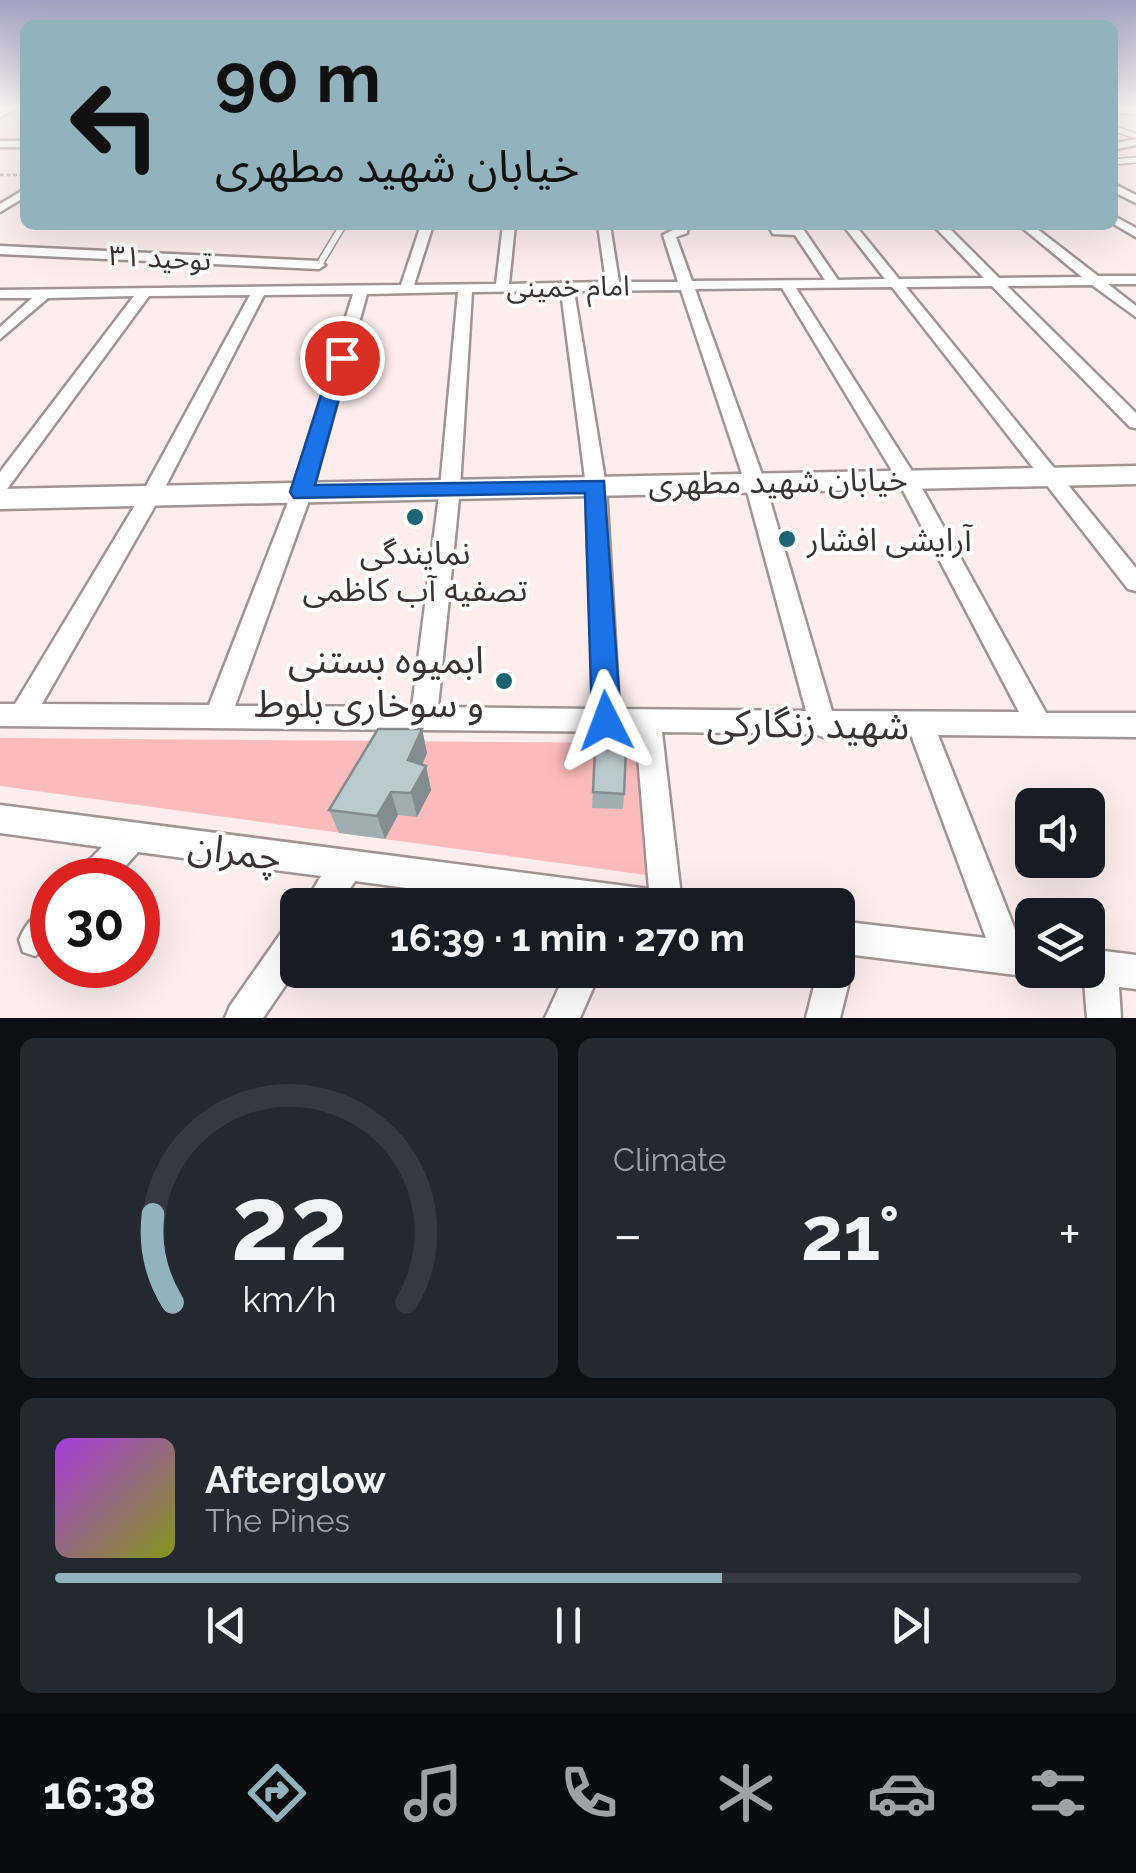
<!DOCTYPE html>
<html lang="en">
<head>
<meta charset="utf-8">
<style>
  body { margin:0; font-family:Raleway,"Noto Sans Arabic",sans-serif; background:#242831; color:#f1f3f6; height:100vh; display:flex; flex-direction:column; font-size:38px; white-space:nowrap }
  * { box-sizing:border-box; margin:0 }
  p { font-size:32px; color:#9ea1a6 }
  .icon { flex:none; width:55px; height:55px; fill:none; stroke:currentColor; stroke-width:2; stroke-linecap:round; stroke-linejoin:round }
  .map { position:relative; height:1018px; overflow:hidden }
  .details { display:flex; flex-direction:column; gap:20px; padding:20px; background:#0d0f14; flex:1 }
  .details>* { flex:none }
  .guide { position:absolute; left:20px; top:20px; width:1098px; height:210px; border-radius:15px; box-shadow:0 10px 40px #0002; background:#92b3bc; color:#111; overflow:hidden }
  .buttons { position:absolute; left:1015px; top:788px; display:grid; gap:20px }
  .buttons a { display:grid; place-items:center; width:90px; height:90px; border-radius:15px; background:#171b24; box-shadow:0 10px 40px #0002; font-size:50px }
  .speed { position:absolute; left:30px; top:858px; display:flex; gap:20px; font-size:50px; font-weight:700; text-align:center }
  .speed>* { display:grid; place-content:center; width:130px; height:130px; border-radius:50%; background:#171b24; box-shadow:0 10px 40px #0002; line-height:1 }
  .speed .limit { border:15px solid #d22; background:#fff; color:#111 }
  .pin { position:absolute; display:grid; place-items:center; width:85px; height:85px; color:#fff; margin:-42px; border:5px solid #fff; border-radius:50%; box-shadow:0 2px 10px #0007 }
  .me { position:absolute; width:110px; margin:-55px; rotate:357deg; stroke-linejoin:round; filter:drop-shadow(0 0 8px #0008) }
  .turn { display:flex; align-items:center; gap:35px; height:210px; padding:0 30px; font-size:45px }
  .turn .icon { width:130px; height:130px; stroke-width:2.5 }
  .turn b { display:block; font-size:70px; line-height:85px }
  .big { font-size:75px; font-weight:700; line-height:1.1 }
  .details .tile { flex:1; display:flex; flex-direction:column; justify-content:center; gap:15px; min-width:0; padding:0 35px; border-radius:15px; background:#242831 }
  .details .dial { align-items:center; gap:0 }
  .dial svg { height:260px; overflow:visible; fill:none; stroke:#363941; stroke-width:7; stroke-linecap:round; text-anchor:middle }
  .dial text { fill:#f1f3f6; stroke:none }
  .song { display:flex; align-items:center; gap:30px }
  .cover { width:120px; height:120px; border-radius:15px; background:linear-gradient(135deg,hsl(280 70% 55%),hsl(70 70% 35%)) }
  .played { height:10px; border-radius:5px; background:linear-gradient(90deg,#92b3bc 65%,#363941 65%) }
  .keys { display:flex; justify-content:space-around; direction:ltr }
  .heat { display:flex; justify-content:space-between; align-items:center; font-size:55px; direction:ltr }
  .details .tiles { flex:1; display:grid; gap:20px; grid-template-columns:1fr 1fr }
  .tile:last-child { grid-column:span 2 }
  .trip { position:absolute; left:280px; top:888px; width:575px; height:100px; border-radius:15px; background:#171b24; box-shadow:0 10px 40px #0002; font-weight:700; line-height:100px; text-align:center }
  .tabs { display:flex; height:160px; justify-content:space-around; align-items:center; background:#090b0e; color:#9ea1a6 }
  .tabs .icon { width:70px; height:70px }
  .tabs .current { color:#92b3bc }
  .tabs b { font-size:45px; color:#f1f3f6 }
  .map>svg:first-child { display:block }
  .green { fill:#fbbbbb }
  .lines { fill:none; stroke-linecap:round; stroke-linejoin:round }
  .service-far1-casing { stroke:#a29494; stroke-width:8 }
  .service-casing { stroke:#a29494; stroke-width:9 }
  .minor-casing { stroke:#a29494; stroke-width:5 }
  .secondary-casing { stroke:#a29494; stroke-width:5 }
  .path { stroke:#b4a8a8; stroke-width:2.5; stroke-dasharray:4 2.5; stroke-linecap:butt }
  .service-far1 { stroke:#fff; stroke-width:5 }
  .service { stroke:#fff; stroke-width:6 }
  .minor { fill:#fff; fill-rule:evenodd }
  .secondary { fill:#fff; fill-rule:evenodd }
  .wall { fill:#a1aeb0 }
  .shaded-wall { fill:#838d90 }
  .building { fill:#bbcacd; stroke:#838d90; stroke-width:2.5 }
  .route { fill:#1a73e8; stroke:#114b97; stroke-width:2.5 }
  .poi-dot { fill:#1d6574; stroke:#fff; stroke-width:4 }
  .labels { text-anchor:middle; dominant-baseline:central; stroke-width:8; stroke-linejoin:round; paint-order:stroke }
  .far-street-label { font-size:28px; fill:#393433; stroke:#fff }
  .street-label { font-size:32px; fill:#393433; stroke:#fff }
  .poi-label { font-size:32px; fill:#393433; stroke:#fff; text-anchor:start }
  .near-poi-label { font-size:38px; fill:#393433; stroke:#fff; text-anchor:end }
  .near-street-label { font-size:38px; fill:#393433; stroke:#fff }
</style>
</head>
<body>
<div class="map">
<svg width="1136" height="1018" viewBox="0 0 1136 1018">
  <rect width="100%" height="100%" fill="#fdeded"/>
  <path class="green" d="M 0,738 L 636,743 L 646,875 L 0,786 Z"/>
  <g class="lines">
    <defs>
      <g id="service-far1">
        <path d="M 1112,128 L 1136,136"/>
        <path d="M 1112,162 L 1136,160"/>
      </g>
      <path id="service" d="M 319,265 L 343,225"/>
      <g id="minor">
        <path d="M 1136,139 L 1136,145 L 1112,150 L 1112,144 Z"/>
        <rect x="0" y="141" width="25" height="6"/>
        <path d="M 1112,183 L 1136,195 L 1136,203 L 1112,191 Z"/>
        <path d="M 25,189 L 25,197 L 0,212 L 0,204 Z"/>
        <path d="M 1112,215 L 1136,228 L 1136,237 L 1112,223 Z"/>
        <path d="M 421,225 L 433,225 L 414,285 L 496,284 L 503,225 L 515,225 L 509,284 L 606,282 L 598,225 L 610,225 L 619,282 L 678,282 L 663,235 L 677,228 L 676,225 L 688,225 L 687,233 L 676,237 L 692,281 L 825,280 L 795,235 L 773,234 L 768,225 L 803,229 L 838,280 L 885,279 L 843,225 L 855,225 L 899,279 L 984,278 L 933,225 L 946,225 L 999,278 L 1082,277 L 1019,225 L 1032,225 L 1098,276 L 1136,276 L 1136,284 L 1108,284 L 1136,306 L 1136,317 L 1092,285 L 1007,286 L 1136,413 L 1136,428 L 1130,427 L 992,286 L 906,287 L 1136,568 L 1136,591 L 1128,589 L 892,287 L 796,288 L 917,479 L 1046,713 L 1136,713 L 1136,737 L 938,735 L 1020,942 L 1032,944 L 1032,970 L 1044,972 L 1032,977 L 838,953 L 838,921 L 986,938 L 911,735 L 831,734 L 823,737 L 815,734 L 662,732 L 682,905 L 533,905 L 355,881 L 339,905 L 304,905 L 321,876 L 138,852 L 113,880 L 77,880 L 81,869 L 102,847 L 0,833 L 0,805 L 649,889 L 636,732 L 0,726 L 0,704 L 15,704 L 140,497 L 250,295 L 149,296 L 7,489 L 0,491 L 0,472 L 134,296 L 48,298 L 0,339 L 0,327 L 32,298 L 0,298 L 0,290 L 401,285 ZM 782,288 L 897,479 L 1019,712 L 832,711 L 764,480 L 695,289 ZM 681,290 L 744,480 L 806,711 L 619,709 L 606,486 L 574,291 ZM 561,291 L 586,486 L 594,709 L 438,707 L 460,488 L 472,292 ZM 458,292 L 440,488 L 412,707 L 235,706 L 312,492 L 367,294 ZM 353,294 L 292,492 L 209,705 L 42,704 L 160,497 L 264,295 Z"/>
        <path d="M 0,246 L 319,261 L 325,265 L 319,269 L 0,254 Z"/>
        <path d="M 52,905 L 52,945 L 35,956 L 23,952 L 19,940 C 25,924 36,912 52,905 Z"/>
        <path d="M 298,922 L 298,967 L 263,1018 L 225,1018 L 230,1006 L 286,926 Z"/>
        <path d="M 1088,949 L 1136,955 L 1136,989 L 1119,987 L 1121,1018 L 1087,1018 L 1084,981 L 1076,978 L 1073,970 L 1088,970 Z"/>
        <path d="M 838,954 L 847,958 L 852,970 L 840,1018 L 806,1018 L 818,970 L 838,970 Z"/>
        <path d="M 567,970 L 601,970 L 580,1018 L 545,1018 Z"/>
      </g>
      <g id="secondary">
        <path d="M 0,108 L 18,108 L 0,117 Z"/>
        <path d="M 1112,108 L 1136,108 L 1136,114 L 1112,112 Z"/>
        <path d="M 1136,466 L 1136,484 L 0,509 L 0,489 Z"/>
      </g>
    </defs>
    <use href="#service-far1" class="service-far1-casing"/>
    <use href="#service" class="service-casing"/>
    <use href="#minor" class="minor-casing"/>
    <use href="#secondary" class="secondary-casing"/>
    <path class="path" d="M 0,175 L 25,175"/>
    <use href="#service-far1" class="service-far1"/>
    <use href="#service" class="service"/>
    <use href="#minor" class="minor"/>
    <use href="#secondary" class="secondary"/>
  </g>
  <g class="wall">
    <path d="M 422,729 L 427,753 L 422,765 L 426,766 L 431,790 L 417,817 L 398,815 L 385,839 L 339,833 L 329,810 Z"/>
    <path d="M 595,749 L 624,794 L 623,809 L 592,808 Z"/>
  </g>
  <g class="shaded-wall">
    <path d="M 422,729 L 427,753 L 414,784 L 408,760 Z"/>
    <path d="M 426,766 L 431,790 L 417,817 L 411,793 Z"/>
    <path d="M 391,792 L 398,815 L 385,839 L 377,816 Z"/>
  </g>
  <g class="building">
    <path d="M 378,729 L 422,729 L 408,760 L 426,766 L 411,793 L 391,792 L 377,816 L 329,810 Z"/>
    <path d="M 595,749 L 626,749 L 624,794 L 593,792 Z"/>
  </g>
  <linearGradient id="sky" x2="0" y2="1"><stop stop-color="#a3a1c1"/><stop offset="0.43" stop-color="#fef7f7"/><stop offset="1" stop-color="#fef7f7" stop-opacity="0"/></linearGradient>
  <rect width="1136" height="250" fill="url(#sky)"/>
  <path class="route" d="M 342,352 L 350,358 L 315,485 L 604,481 L 621,721 L 617,730 L 606,734 L 596,730 L 592,721 L 585,493 L 294,498 L 290,492 L 333,358 Z"/>
  <g class="poi-dot">
    <circle cx="415" cy="517" r="10"/>
    <circle cx="787" cy="539" r="10"/>
    <circle cx="504" cy="681" r="10"/>
  </g>
  <g class="labels">
    <g class="far-street-label">
      <text transform="translate(160 258) rotate(3)">توحید ۳۱</text>
      <text transform="translate(568 287) rotate(-1)">امام خمینی</text>
    </g>
    <g class="street-label">
      <text transform="translate(778 481) rotate(-1)">خیابان شهید مطهری</text>
    </g>
    <g class="poi-label">
      <text x="807" y="539">آرایشی افشار</text>
      <text x="415" y="552" text-anchor="middle">نمایندگی<tspan x="415" dy="37">تصفیه آب کاظمی</tspan></text>
    </g>
    <g class="near-poi-label">
      <text x="484" y="659">ابمیوه بستنی<tspan x="484" dy="44">و ‌سوخاری بلوط</tspan></text>
    </g>
    <g class="near-street-label">
      <text transform="translate(808 724) rotate(1)">شهید زنگارکی</text>
      <text transform="translate(235 851) rotate(8)">چمران</text>
    </g>
  </g>
</svg>
<div class="buttons">
<a><svg class="icon" aria-label="sound" viewBox="0 0 24 24"><path d="M4 9h4l5-4v14l-5-4H4zM17 9q2 3 0 6"/></svg></a>
<a><svg class="icon" aria-label="layers" viewBox="0 0 24 24"><path d="M12 4l9 5-9 5-9-5zM3 14l9 5 9-5"/></svg></a>
</div>
<div class="speed"><div class="limit">30</div></div>
<div class="pin" style="left:342px;top:358px;background:#d93025"><svg class="icon" aria-label="arrive" viewBox="0 0 24 24"><path d="M6 21V4h12l-3 4 3 4H6"/></svg></div>
<svg class="me" style="left:606px;top:721px" viewBox="-20 -20 40 40"><path d="M0-17L14 15 0 8-14 15z" fill="#1a73e8" stroke="#fff" stroke-width="4"/></svg>
<div class="trip">16:39 · 1 min · 270 m</div>
<div class="guide">
<div class="turn"><svg class="icon" aria-label="left" viewBox="0 0 24 24"><path d="M17 20v-9H6M10 6l-5 5 5 5"/></svg><div><b>90 m</b>خیابان شهید مطهری</div></div>
</div>
</div>
<section class="details">
<div class="tiles">
<div class="tile dial"><svg viewBox="0 0 100 80">
<path d="M14 69A42 42 0 1 1 86 69"/>
<path d="M14 69A42 42 0 0 1 8 42" stroke="#92b3bc"/>
<text x="50" y="56" font-size="32" font-weight="700">22</text>
<text x="50" y="72" font-size="11">km/h</text>
</svg></div>
<div class="tile"><p>Climate</p>
<div class="heat"><a>−</a><b class="big">21°</b><a>+</a></div>
</div>
<div class="tile">
<div class="song"><i class="cover"></i><div><b>Afterglow</b><p>The Pines</p></div></div>
<div class="played"></div>
<div class="keys"><svg class="icon" aria-label="previous" viewBox="0 0 24 24"><path d="M18 5L8 12l10 7zM5 5v14"/></svg><svg class="icon" aria-label="pause" viewBox="0 0 24 24"><path d="M8 5v14M16 5v14"/></svg><svg class="icon" aria-label="next" viewBox="0 0 24 24"><path d="M6 5l10 7-10 7zM19 5v14"/></svg></div>
</div>
</div>
</section>
<nav class="tabs">
<b>16:38</b>
<svg class="icon current" aria-label="directions" viewBox="0 0 24 24"><path d="M12 3l9 9-9 9-9-9zM9 14v-3h6M13 9l2 2-2 2"/></svg>
<svg class="icon" aria-label="music" viewBox="0 0 24 24"><path d="M9 18V5l10-2v13"/><circle cx="6" cy="18" r="3"/><circle cx="16" cy="16" r="3"/></svg>
<svg class="icon" aria-label="phone" viewBox="0 0 24 24"><path d="M5 4h4l2 5-3 2q2 4 5 5l2-3 5 2v4C11 20 4 13 5 4z"/></svg>
<svg class="icon" aria-label="climate" viewBox="0 0 24 24"><path d="M12 3v18M4 7l16 10M4 17L20 7"/></svg>
<svg class="icon" aria-label="car" viewBox="0 0 24 24"><path d="M5 17H2v-5l4-1 3-4h7l3 4 3 1v5h-3M9 17h6M6 11h13"/><circle cx="7" cy="17" r="2"/><circle cx="17" cy="17" r="2"/></svg>
<svg class="icon" aria-label="filters" viewBox="0 0 24 24"><path d="M4 7h16M4 17h16"/><circle cx="9" cy="7" r="2"/><circle cx="15" cy="17" r="2"/></svg>
</nav>
</body>
</html>
